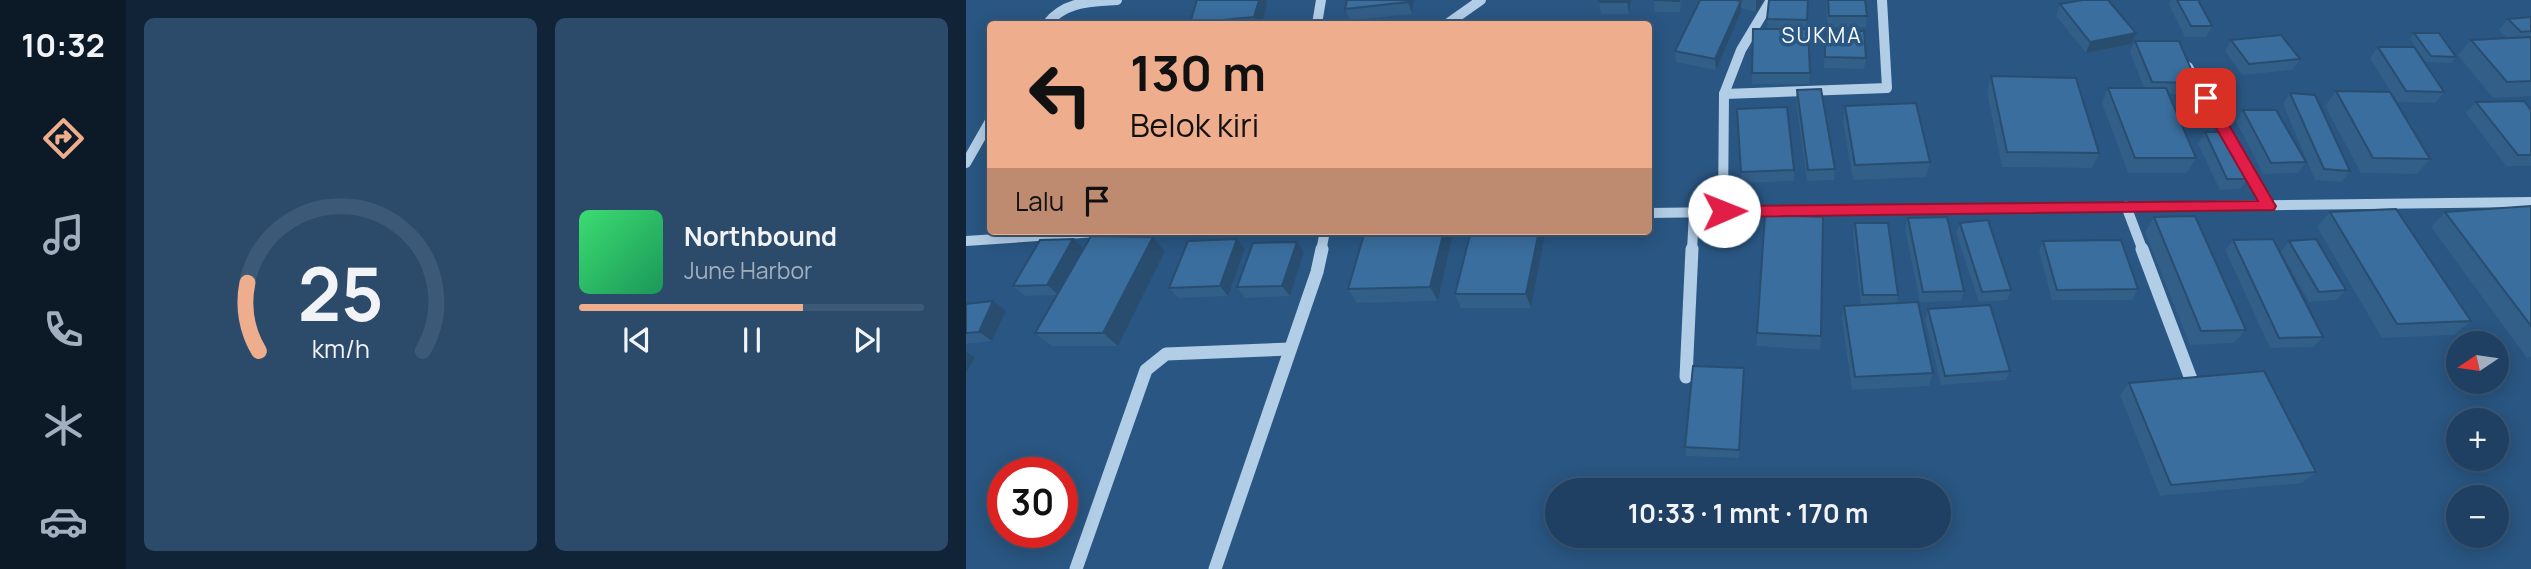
<!DOCTYPE html>
<html lang="id">
<head>
<meta charset="utf-8">
<style>
  body { margin:0; font-family:Manrope,sans-serif; background:#2c4b6b; color:#f1f3f6; height:100vh; display:flex; flex-direction:column; font-size:26px; white-space:nowrap }
  * { box-sizing:border-box; margin:0 }
  p { font-size:23px; color:#a1afbe }
  .icon { flex:none; width:38px; height:38px; fill:none; stroke:currentColor; stroke-width:2; stroke-linecap:round; stroke-linejoin:round }
  .map { position:relative; flex:1; overflow:hidden }
  .sheet { display:flex; flex-direction:column; gap:18px; padding:18px; background:#112336; width:840px }
  .sheet>* { flex:none }
  .hud { position:absolute; left:21px; top:21px; width:665px; height:214px; border-radius:7px; box-shadow:0 4px 18px #0003,0 0 0 2px #3c5977; background:#eead8d; color:#111; overflow:hidden }
  .needle { width:46px; rotate:257deg }
  .tools { position:absolute; left:1480px; top:331px; display:grid; gap:14px }
  .tools a { display:grid; place-items:center; width:63px; height:63px; border-radius:50%; background:#1f4062; box-shadow:0 4px 18px #0003,0 0 0 2px #3c5977; font-size:35px }
  .speed { position:absolute; left:21px; top:457px; display:flex; gap:14px; font-size:35px; font-weight:700; text-align:center }
  .speed>* { display:grid; place-content:center; width:91px; height:91px; border-radius:50%; background:#1f4062; box-shadow:0 4px 18px #0003,0 0 0 2px #3c5977; line-height:1 }
  .speed .limit { border:10px solid #d22; background:#fff; color:#111 }
  .pin { position:absolute; display:grid; place-items:center; width:60px; height:60px; color:#fff; margin:-30px; border-radius:14px; box-shadow:0 4px 10px #0006 }
  .me { position:absolute; width:77px; margin:-38px; rotate:89deg; stroke-linejoin:round; filter:drop-shadow(0 0 5px #0008) }
  .turn { display:flex; align-items:center; gap:24px; height:147px; padding:0 28px; font-size:32px }
  .turn .icon { width:91px; height:91px; stroke-width:2.5 }
  .turn b { display:block; font-size:49px; line-height:60px }
  .then { display:flex; align-items:center; height:66px; padding:0 28px; background:#0003; gap:14px; font-size:26px }
  .sheet .widget { flex:1; display:flex; flex-direction:column; justify-content:center; gap:10px; min-width:0; padding:0 24px; border-radius:10px; background:#2c4b6b }
  .sheet .dial { align-items:center; gap:0 }
  .dial svg { height:182px; overflow:visible; fill:none; stroke:#3c5977; stroke-width:7; stroke-linecap:round; text-anchor:middle }
  .dial text { fill:#f1f3f6; stroke:none }
  .song { display:flex; align-items:center; gap:21px }
  .cover { width:84px; height:84px; border-radius:10px; background:linear-gradient(135deg,hsl(140 70% 55%),hsl(150 70% 35%)) }
  .played { height:7px; border-radius:4px; background:linear-gradient(90deg,#eead8d 65%,#3c5977 65%) }
  .keys { display:flex; justify-content:space-around; direction:ltr }
  .sheet .tiles { flex:1; display:grid; gap:18px; grid-template-columns:repeat(2,1fr) }
  .trip { position:absolute; left:579px; top:478px; width:406px; height:70px; border-radius:35px; background:#1f4062; box-shadow:0 4px 18px #0003,0 0 0 2px #3c5977; font-weight:700; line-height:70px; text-align:center }
  main { display:flex; flex:1; min-height:0 }
  .tabs { display:flex; flex-direction:column; width:126px; justify-content:space-around; align-items:center; background:#0c1a27; color:#a1afbe }
  .tabs .icon { width:49px; height:49px }
  .tabs .selected { color:#eead8d }
  .tabs b { font-size:32px; color:#f1f3f6 }
  .map>svg:first-child { display:block }
  .lines { fill:none; stroke-linecap:round; stroke-linejoin:round }
  .minor-far1 { stroke:#b2cde6; stroke-width:10 }
  .minor { stroke:#b2cde6; stroke-width:13 }
  .wall { fill:#325f88 }
  .shaded-wall { fill:#294d6f }
  .building { fill:#3a6e9e; stroke:#294d6f; stroke-width:2 }
  .route { fill:#e11d48; stroke:#92132f; stroke-width:2 }
  .labels { text-anchor:middle; dominant-baseline:central; stroke-width:7; stroke-linejoin:round; paint-order:stroke }
  .far-quarter-label { font-size:21px; letter-spacing:2px; fill:#fff; stroke:#295682 }
</style>
</head>
<body>
<main>
<nav class="tabs">
<b>10:32</b>
<svg class="icon selected" aria-label="directions" viewBox="0 0 24 24"><path d="M12 3l9 9-9 9-9-9zM9 14v-3h6M13 9l2 2-2 2"/></svg>
<svg class="icon" aria-label="music" viewBox="0 0 24 24"><path d="M9 18V5l10-2v13"/><circle cx="6" cy="18" r="3"/><circle cx="16" cy="16" r="3"/></svg>
<svg class="icon" aria-label="phone" viewBox="0 0 24 24"><path d="M5 4h4l2 5-3 2q2 4 5 5l2-3 5 2v4C11 20 4 13 5 4z"/></svg>
<svg class="icon" aria-label="climate" viewBox="0 0 24 24"><path d="M12 3v18M4 7l16 10M4 17L20 7"/></svg>
<svg class="icon" aria-label="car" viewBox="0 0 24 24"><path d="M5 17H2v-5l4-1 3-4h7l3 4 3 1v5h-3M9 17h6M6 11h13"/><circle cx="7" cy="17" r="2"/><circle cx="17" cy="17" r="2"/></svg>
</nav>
<section class="sheet">
<div class="tiles">
<div class="widget dial"><svg viewBox="0 0 100 80">
<path d="M14 69A42 42 0 1 1 86 69"/>
<path d="M14 69A42 42 0 0 1 9 39" stroke="#eead8d"/>
<text x="50" y="56" font-size="32" font-weight="700">25</text>
<text x="50" y="72" font-size="11">km/h</text>
</svg></div>
<div class="widget">
<div class="song"><i class="cover"></i><div><b>Northbound</b><p>June Harbor</p></div></div>
<div class="played"></div>
<div class="keys"><svg class="icon" aria-label="previous" viewBox="0 0 24 24"><path d="M18 5L8 12l10 7zM5 5v14"/></svg><svg class="icon" aria-label="pause" viewBox="0 0 24 24"><path d="M8 5v14M16 5v14"/></svg><svg class="icon" aria-label="next" viewBox="0 0 24 24"><path d="M6 5l10 7-10 7zM19 5v14"/></svg></div>
</div>
</div>
</section>
<div class="map">
<svg width="1565" height="569" viewBox="0 0 1565 569">
  <rect width="100%" height="100%" fill="#295682"/>
  <g class="lines">
    <g class="minor-far1">
      <path d="M 81,24 C 99,1 124,2 151,0"/>
      <path d="M 351,24 L 355,0"/>
      <path d="M 481,24 L 515,0"/>
      <path d="M 1222,67 L 1303,206"/>
      <path d="M 758,94 L 921,88 L 916,0"/>
      <path d="M 0,163 L 24,121"/>
      <path d="M 1160,206 L 1177,251"/>
      <path d="M 757,211 L 758,94 L 775,50 L 805,0"/>
      <path d="M 682,213 L 1565,202"/>
      <path d="M 0,241 L 145,231"/>
      <path d="M 355,251 L 359,231"/>
      <path d="M 726,251 L 728,212"/>
    </g>
    <g class="minor">
      <path d="M 1176,249 L 1225,379"/>
      <path d="M 720,377 L 726,249"/>
      <path d="M 110,569 L 180,370 L 200,354 L 324,349"/>
      <path d="M 249,569 L 351,272 L 356,249"/>
    </g>
  </g>
  <g class="wall">
    <path d="M 381,0 L 448,0 L 446,14 L 384,20 L 379,9 Z"/>
    <path d="M 665,0 L 663,14 L 635,14 L 633,2 Z"/>
    <path d="M 688,0 L 715,0 L 714,12 L 689,12 Z"/>
    <path d="M 734,0 L 798,0 L 790,12 L 775,8 L 775,12 L 750,70 L 710,62 L 709,51 Z"/>
    <path d="M 803,0 L 842,0 L 841,29 L 844,73 L 843,84 L 786,84 L 787,29 L 801,29 Z"/>
    <path d="M 861,0 L 901,16 L 900,27 L 862,27 L 860,6 Z"/>
    <path d="M 1205,0 L 1232,0 L 1246,26 L 1240,37 L 1219,37 L 1203,5 Z"/>
    <path d="M 301,3 L 296,24 L 224,24 L 224,23 Z"/>
    <path d="M 1094,4 L 1165,44 L 1120,53 L 1090,16 Z"/>
    <path d="M 1565,17 L 1565,96 L 1527,98 L 1492,55 L 1505,40 L 1541,38 L 1533,30 L 1542,19 Z"/>
    <path d="M 859,30 L 900,58 L 898,69 L 858,68 Z"/>
    <path d="M 1448,33 L 1490,57 L 1485,63 L 1460,62 L 1444,39 Z"/>
    <path d="M 1265,40 L 1334,59 L 1326,70 L 1276,75 L 1259,51 Z"/>
    <path d="M 1169,41 L 1231,83 L 1225,94 L 1202,94 L 1230,158 L 1221,173 L 1162,173 L 1136,103 L 1142,88 L 1178,88 L 1164,52 Z"/>
    <path d="M 1412,47 L 1478,92 L 1469,103 L 1431,102 L 1404,58 Z"/>
    <path d="M 1025,76 L 1133,153 L 1126,168 L 1036,167 L 1021,92 Z"/>
    <path d="M 831,90 L 869,169 L 868,180 L 841,181 L 830,101 Z"/>
    <path d="M 1370,91 L 1464,159 L 1451,174 L 1395,173 L 1359,106 Z"/>
    <path d="M 1324,93 L 1384,171 L 1376,182 L 1349,180 L 1317,104 Z"/>
    <path d="M 1510,102 L 1565,110 L 1565,166 L 1540,166 L 1500,113 Z"/>
    <path d="M 879,106 L 964,162 L 960,177 L 887,180 L 877,121 Z"/>
    <path d="M 771,109 L 828,170 L 828,181 L 775,183 Z"/>
    <path d="M 1277,110 L 1340,162 L 1332,173 L 1297,174 L 1270,121 Z"/>
    <path d="M 1239,132 L 1282,179 L 1274,189 L 1254,190 L 1232,144 Z"/>
    <path d="M 1565,206 L 1565,357 L 1561,358 L 1465,227 L 1479,212 Z"/>
    <path d="M 1364,212 L 1505,321 L 1488,335 L 1416,338 L 1351,227 Z"/>
    <path d="M 1188,217 L 1280,330 L 1268,343 L 1224,345 L 1179,232 Z"/>
    <path d="M 942,218 L 998,291 L 995,301 L 954,302 L 939,229 Z"/>
    <path d="M 889,223 L 932,295 L 930,303 L 967,373 L 963,386 L 886,390 L 876,319 L 878,306 L 895,305 L 887,234 Z"/>
    <path d="M 994,223 L 1045,290 L 1041,300 L 1013,302 L 990,233 Z"/>
    <path d="M 487,232 L 472,301 L 391,303 L 382,289 Z"/>
    <path d="M 579,235 L 565,308 L 495,308 L 489,294 Z"/>
    <path d="M 187,237 L 199,251 L 152,346 L 86,346 L 69,333 L 91,295 L 59,296 L 47,286 L 107,239 L 117,249 Z"/>
    <path d="M 271,239 L 279,249 L 262,296 L 212,298 L 203,288 Z"/>
    <path d="M 1267,240 L 1357,337 L 1347,347 L 1304,348 L 1259,250 Z"/>
    <path d="M 1077,241 L 1172,289 L 1166,300 L 1086,300 L 1073,251 Z"/>
    <path d="M 1323,241 L 1380,290 L 1370,300 L 1343,302 L 1315,252 Z"/>
    <path d="M 331,242 L 338,252 L 324,296 L 279,298 L 271,287 Z"/>
    <path d="M 0,304 L 40,311 L 26,341 L 0,344 Z"/>
    <path d="M 962,309 L 1044,371 L 1040,380 L 975,385 L 959,319 Z"/>
    <path d="M 791,333 L 855,336 L 854,350 L 790,346 Z"/>
    <path d="M 778,368 L 773,458 L 720,456 L 719,447 Z"/>
    <path d="M 1163,383 L 1350,472 L 1336,483 L 1194,496 L 1154,395 Z"/>
  </g>
  <g class="shaded-wall">
    <path d="M 293,0 L 300,0 L 301,3 L 296,24 L 293,24 L 288,17 Z"/>
    <path d="M 442,0 L 448,0 L 446,14 L 442,2 Z"/>
    <path d="M 662,0 L 665,0 L 663,14 L 661,2 Z"/>
    <path d="M 790,0 L 798,0 L 790,12 Z"/>
    <path d="M 775,1 L 775,12 L 750,70 L 749,59 Z"/>
    <path d="M 1170,33 L 1165,44 L 1120,53 L 1124,42 Z"/>
    <path d="M 478,231 L 487,231 L 487,232 L 472,301 L 464,287 Z"/>
    <path d="M 573,231 L 578,231 L 579,235 L 565,308 L 560,294 Z"/>
    <path d="M 187,237 L 199,251 L 152,346 L 137,333 Z"/>
    <path d="M 107,239 L 118,249 L 93,295 L 81,285 Z"/>
    <path d="M 271,239 L 279,249 L 262,296 L 254,286 Z"/>
    <path d="M 331,242 L 338,252 L 324,296 L 316,286 Z"/>
    <path d="M 27,301 L 40,311 L 26,341 L 13,332 Z"/>
    <path d="M 0,352 L 9,358 L 0,372 Z"/>
  </g>
  <g class="building">
    <path d="M 231,0 L 293,0 L 288,17 L 224,23 Z"/>
    <path d="M 381,0 L 442,0 L 442,2 L 379,9 Z"/>
    <path d="M 633,0 L 662,0 L 661,2 L 633,2 Z"/>
    <path d="M 688,0 L 713,0 L 713,1 Z"/>
    <path d="M 734,0 L 769,0 L 775,1 L 749,59 L 709,51 Z"/>
    <path d="M 803,0 L 842,0 L 841,20 L 801,19 Z"/>
    <path d="M 862,0 L 899,0 L 901,16 L 863,16 Z"/>
    <path d="M 1117,0 L 1142,0 L 1170,33 L 1124,42 L 1094,4 Z"/>
    <path d="M 1211,0 L 1232,0 L 1246,26 L 1225,26 Z"/>
    <path d="M 1565,17 L 1565,31 L 1555,32 L 1542,19 Z"/>
    <path d="M 787,29 L 842,29 L 844,73 L 786,73 Z"/>
    <path d="M 859,30 L 898,31 L 900,58 L 859,57 Z"/>
    <path d="M 1448,33 L 1473,33 L 1490,57 L 1465,56 Z"/>
    <path d="M 1315,35 L 1334,59 L 1283,64 L 1265,40 Z"/>
    <path d="M 1565,37 L 1565,81 L 1541,82 L 1505,40 Z"/>
    <path d="M 1169,41 L 1213,41 L 1231,83 L 1186,82 Z"/>
    <path d="M 1412,47 L 1448,47 L 1478,92 L 1440,91 Z"/>
    <path d="M 1025,76 L 1110,78 L 1133,153 L 1041,152 Z"/>
    <path d="M 1142,88 L 1200,88 L 1230,158 L 1169,158 Z"/>
    <path d="M 855,89 L 869,169 L 842,170 L 831,90 Z"/>
    <path d="M 1370,91 L 1424,92 L 1464,159 L 1407,158 Z"/>
    <path d="M 1324,93 L 1349,95 L 1384,171 L 1358,169 Z"/>
    <path d="M 1558,101 L 1565,110 L 1565,155 L 1552,155 L 1510,102 Z"/>
    <path d="M 950,103 L 964,162 L 889,165 L 879,106 Z"/>
    <path d="M 821,107 L 828,170 L 775,172 L 771,109 Z"/>
    <path d="M 1277,110 L 1310,110 L 1340,162 L 1305,163 Z"/>
    <path d="M 1239,132 L 1258,132 L 1282,179 L 1261,179 Z"/>
    <path d="M 1565,206 L 1565,326 L 1479,212 Z"/>
    <path d="M 1430,209 L 1505,321 L 1431,324 L 1364,212 Z"/>
    <path d="M 799,215 L 857,217 L 855,336 L 791,333 Z"/>
    <path d="M 1229,216 L 1280,330 L 1235,331 L 1188,217 Z"/>
    <path d="M 981,217 L 998,291 L 957,292 L 942,218 Z"/>
    <path d="M 1022,220 L 1045,290 L 1016,292 L 994,223 Z"/>
    <path d="M 889,223 L 922,223 L 932,295 L 897,295 Z"/>
    <path d="M 399,231 L 478,231 L 464,287 L 382,289 Z"/>
    <path d="M 505,231 L 573,231 L 560,294 L 489,294 Z"/>
    <path d="M 125,236 L 187,237 L 137,333 L 69,333 Z"/>
    <path d="M 107,239 L 81,285 L 47,286 L 74,240 Z"/>
    <path d="M 271,239 L 254,286 L 203,288 L 222,241 Z"/>
    <path d="M 1307,239 L 1357,337 L 1313,338 L 1267,240 Z"/>
    <path d="M 1350,239 L 1380,290 L 1353,292 L 1323,241 Z"/>
    <path d="M 1155,240 L 1172,289 L 1091,290 L 1077,241 Z"/>
    <path d="M 331,242 L 316,286 L 271,287 L 287,243 Z"/>
    <path d="M 27,301 L 13,332 L 0,333 L 0,304 Z"/>
    <path d="M 952,302 L 967,373 L 889,377 L 878,306 Z"/>
    <path d="M 1024,305 L 1044,371 L 979,376 L 962,309 Z"/>
    <path d="M 727,366 L 778,368 L 773,450 L 719,447 Z"/>
    <path d="M 1298,371 L 1350,472 L 1205,485 L 1163,383 Z"/>
  </g>
  <path class="route" d="M 1240,93 L 1245,94 L 1308,203 L 1310,206 L 1308,210 L 758,217 L 750,211 L 758,206 L 1292,201 L 1233,98 Z"/>
  <g class="labels">
    <g class="far-quarter-label">
      <text x="856" y="35">SUKMA</text>
    </g>
  </g>
</svg>
<div class="tools">
<a><svg class="needle" viewBox="-14 -14 28 28"><path d="M0-13l5 13h-10z" fill="#e53935"/><path d="M0 13l5-13h-10z" fill="#a1afbe"/></svg></a>
<a>+</a>
<a>−</a>
</div>
<div class="speed"><div class="limit">30</div></div>
<div class="pin" style="left:1240px;top:98px;background:#d93025"><svg class="icon" aria-label="arrive" viewBox="0 0 24 24"><path d="M6 21V4h12l-3 4 3 4H6"/></svg></div>
<svg class="me" style="left:758px;top:211px" viewBox="-20 -20 40 40"><circle r="19" fill="#fff"/><path d="M0-13L10 11 0 6-10 11z" fill="#e11d48"/></svg>
<div class="trip">10:33 · 1 mnt · 170 m</div>
<div class="hud">
<div class="turn"><svg class="icon" aria-label="left" viewBox="0 0 24 24"><path d="M17 20v-9H6M10 6l-5 5 5 5"/></svg><div><b>130 m</b>Belok kiri</div></div>
<div class="then">Lalu<svg class="icon" aria-label="arrive" viewBox="0 0 24 24"><path d="M6 21V4h12l-3 4 3 4H6"/></svg></div>
</div>
</div>
</main>
</body>
</html>
